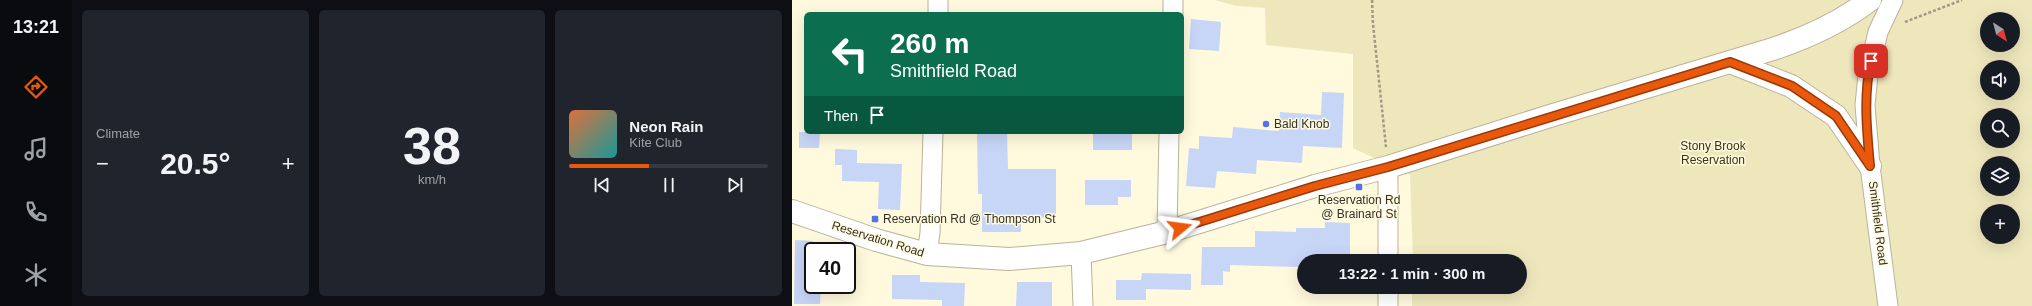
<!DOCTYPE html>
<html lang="en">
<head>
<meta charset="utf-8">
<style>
  body { margin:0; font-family:Helvetica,sans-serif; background:#20242c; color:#f1f3f6; height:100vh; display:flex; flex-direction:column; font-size:15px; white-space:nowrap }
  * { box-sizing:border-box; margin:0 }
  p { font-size:13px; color:#9ea1a6 }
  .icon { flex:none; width:22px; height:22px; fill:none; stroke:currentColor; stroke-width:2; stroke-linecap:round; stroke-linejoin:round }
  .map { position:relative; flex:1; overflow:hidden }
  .side { display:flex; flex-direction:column; gap:10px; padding:10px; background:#0d0f14; width:720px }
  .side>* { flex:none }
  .guide { position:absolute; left:12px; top:12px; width:380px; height:122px; border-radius:6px; box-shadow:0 4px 16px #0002; background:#0b6e4f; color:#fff; overflow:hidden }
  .needle { width:26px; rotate:144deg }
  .controls { position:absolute; left:1188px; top:12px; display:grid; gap:8px }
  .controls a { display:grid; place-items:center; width:40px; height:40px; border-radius:50%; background:#171b24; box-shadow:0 4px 16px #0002; font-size:20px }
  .speed { position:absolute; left:12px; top:242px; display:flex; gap:8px; font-size:20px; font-weight:700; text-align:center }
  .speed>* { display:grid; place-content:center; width:52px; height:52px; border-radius:50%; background:#171b24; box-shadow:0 4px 16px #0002; line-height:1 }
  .speed .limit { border:2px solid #111; border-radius:6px; background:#fff; color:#111 }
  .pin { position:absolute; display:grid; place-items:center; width:34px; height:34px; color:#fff; margin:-17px; border-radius:8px; box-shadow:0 2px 6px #0006 }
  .me { position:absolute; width:44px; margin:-22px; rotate:74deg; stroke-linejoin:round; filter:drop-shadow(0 0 3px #0008) }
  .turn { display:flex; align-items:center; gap:14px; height:84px; padding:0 20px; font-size:18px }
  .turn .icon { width:52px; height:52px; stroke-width:2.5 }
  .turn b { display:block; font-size:28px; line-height:34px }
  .then { display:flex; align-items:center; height:38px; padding:0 20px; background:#0003; gap:8px; font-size:15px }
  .big { font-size:30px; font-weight:600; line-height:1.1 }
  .side .widget { flex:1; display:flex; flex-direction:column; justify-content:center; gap:6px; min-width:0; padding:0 14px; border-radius:6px; background:#20242c }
  .side .dial { align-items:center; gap:0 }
  .dial b { font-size:52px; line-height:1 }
  .song { display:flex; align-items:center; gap:12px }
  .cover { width:48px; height:48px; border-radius:6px; background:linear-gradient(135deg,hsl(20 70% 55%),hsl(180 70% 35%)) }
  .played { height:4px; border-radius:2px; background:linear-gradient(90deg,#ea580c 40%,#363941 40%) }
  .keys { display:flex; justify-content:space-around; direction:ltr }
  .heat { display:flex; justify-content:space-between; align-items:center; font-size:22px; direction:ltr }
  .side .tiles { flex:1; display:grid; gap:10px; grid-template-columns:repeat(3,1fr) }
  .trip { position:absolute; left:505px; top:254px; width:230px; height:40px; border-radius:20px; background:#171b24; box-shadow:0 4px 16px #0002; font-weight:600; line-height:40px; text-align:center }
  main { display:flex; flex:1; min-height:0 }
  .tabs { display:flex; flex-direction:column; width:72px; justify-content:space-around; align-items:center; background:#090b0e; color:#9ea1a6 }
  .tabs .icon { width:28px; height:28px }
  .tabs .selected { color:#ea580c }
  .tabs b { font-size:18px; color:#f1f3f6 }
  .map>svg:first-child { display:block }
  .green { fill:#efe7bc; fill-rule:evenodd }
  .building { fill:#c7d5f7 }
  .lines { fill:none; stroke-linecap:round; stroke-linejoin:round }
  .street-casing { stroke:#b8b399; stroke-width:21 }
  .secondary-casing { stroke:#b8b399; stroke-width:24 }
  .path { stroke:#9e9a87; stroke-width:2.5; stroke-dasharray:3 2; stroke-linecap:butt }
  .street { stroke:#fff; stroke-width:19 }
  .secondary { stroke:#fff; stroke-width:22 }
  .route-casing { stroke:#983908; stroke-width:10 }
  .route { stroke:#ea580c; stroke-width:7 }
  .poi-dot { fill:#5273e8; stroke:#fff9de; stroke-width:1.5 }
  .labels { text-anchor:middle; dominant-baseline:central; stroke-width:3; stroke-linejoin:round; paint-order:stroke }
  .poi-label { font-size:12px; fill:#333127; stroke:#fff9de; text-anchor:start }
  .park-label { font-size:12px; fill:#3b330d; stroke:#fff9de }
  .street-label { font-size:12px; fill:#333127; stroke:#fff9de }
</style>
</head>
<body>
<main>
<nav class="tabs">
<b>13:21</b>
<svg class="icon selected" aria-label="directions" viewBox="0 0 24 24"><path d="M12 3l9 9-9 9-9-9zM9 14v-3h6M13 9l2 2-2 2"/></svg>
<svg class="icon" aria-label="music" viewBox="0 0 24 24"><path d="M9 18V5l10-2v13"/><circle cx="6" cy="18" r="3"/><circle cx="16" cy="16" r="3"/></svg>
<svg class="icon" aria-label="phone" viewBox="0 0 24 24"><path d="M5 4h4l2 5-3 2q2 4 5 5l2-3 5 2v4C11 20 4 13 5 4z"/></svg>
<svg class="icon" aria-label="climate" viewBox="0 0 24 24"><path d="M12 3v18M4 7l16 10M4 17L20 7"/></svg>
</nav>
<section class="side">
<div class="tiles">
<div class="widget"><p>Climate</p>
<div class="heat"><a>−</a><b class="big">20.5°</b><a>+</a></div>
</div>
<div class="widget dial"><b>38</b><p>km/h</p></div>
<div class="widget">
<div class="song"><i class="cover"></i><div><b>Neon Rain</b><p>Kite Club</p></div></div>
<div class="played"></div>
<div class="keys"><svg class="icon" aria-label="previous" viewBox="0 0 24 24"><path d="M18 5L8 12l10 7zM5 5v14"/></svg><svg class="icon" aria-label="pause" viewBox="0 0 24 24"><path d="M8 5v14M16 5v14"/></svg><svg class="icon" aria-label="next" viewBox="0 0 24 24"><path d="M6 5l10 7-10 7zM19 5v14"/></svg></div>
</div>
</div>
</section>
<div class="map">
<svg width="1240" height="306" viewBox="0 0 1240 306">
  <rect width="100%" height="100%" fill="#fff9de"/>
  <path class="green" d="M 423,0 L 1240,0 L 1240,306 L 620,306 L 620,287 L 728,287 L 728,261 L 621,261 L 618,175 L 561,148 L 561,54 L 474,45 L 473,8 L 444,6 ZM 1195,19 L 1221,19 L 1221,45 L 1195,45 ZM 1195,67 L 1221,67 L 1221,93 L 1195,93 ZM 1195,115 L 1221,115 L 1221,141 L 1195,141 ZM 1195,163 L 1221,163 L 1221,189 L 1195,189 ZM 1195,211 L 1221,211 L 1221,237 L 1195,237 Z"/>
  <g class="building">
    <path d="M 399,19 L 429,22 L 427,51 L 397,49 Z"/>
    <path d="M 530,92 L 552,93 L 550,148 L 511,146 L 510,163 L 465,160 L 464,174 L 425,171 L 423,188 L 394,186 L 397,148 L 407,149 L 407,136 L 440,138 L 441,127 L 487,131 L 488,112 L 529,115 Z"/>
    <path d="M 7,132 L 28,132 L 27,148 L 7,148 Z"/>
    <path d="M 185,132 L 215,132 L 216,169 L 264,169 L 264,218 L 229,217 L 229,232 L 190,232 L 190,194 L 186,194 Z"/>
    <rect x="301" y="132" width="39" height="18"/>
    <path d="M 43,149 L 65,150 L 65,163 L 110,164 L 108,210 L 86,209 L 87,182 L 50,181 L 50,165 L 43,165 Z"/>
    <path d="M 293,180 L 339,180 L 339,197 L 326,197 L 326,205 L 293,205 Z"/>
    <path d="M 533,222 L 558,223 L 558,261 L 512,261 L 508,262 L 508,267 L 438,265 L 438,272 L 431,271 L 431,285 L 409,285 L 410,247 L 463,247 L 463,231 L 504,232 L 504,228 L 533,228 Z"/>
    <path d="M 3,240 L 21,241 L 21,285 L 29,285 L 28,304 L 2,304 Z"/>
    <path d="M 350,273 L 399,274 L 399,290 L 354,289 L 354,300 L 324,300 L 324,280 L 349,280 Z"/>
    <path d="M 100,275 L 128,275 L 128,282 L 173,283 L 172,306 L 150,306 L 150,300 L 100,299 Z"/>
    <path d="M 225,282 L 260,282 L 260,306 L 224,306 Z"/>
  </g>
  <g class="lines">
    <defs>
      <g id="street">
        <path d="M 146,14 L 146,0"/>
        <path d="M 381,14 L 381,0"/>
        <path d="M 596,167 L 596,261"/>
        <path d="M 375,232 L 377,132"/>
        <path d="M 289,253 L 291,306"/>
        <path d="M 135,254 L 138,233 L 141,132"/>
        <path d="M 596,287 L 596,306"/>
        <path d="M 1096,306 L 1078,166 L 1073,105 L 1076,75 L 1086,32 L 1101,0"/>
      </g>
      <g id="secondary">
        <path d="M 938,62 L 999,86 L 1044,116 L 1078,166"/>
        <path d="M 0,211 L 84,240 L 135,254 L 217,259 L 289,253 L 375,232 L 523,186 L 596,167 L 758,116 L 981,49 C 1017,37 1048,23 1078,0"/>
      </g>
    </defs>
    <use href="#street" class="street-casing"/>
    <use href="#secondary" class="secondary-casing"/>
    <g class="path">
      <path d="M 580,0 L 581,24 L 594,147"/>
      <path d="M 1113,22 L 1170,0"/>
    </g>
    <use href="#street" class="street"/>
    <use href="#secondary" class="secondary"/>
  </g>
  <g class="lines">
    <defs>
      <path id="route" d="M 388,228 L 523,186 L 596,167 L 938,62 L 1000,86 L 1044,116 L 1078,166 C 1075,131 1071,96 1079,61"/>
    </defs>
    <use href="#route" class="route-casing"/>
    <use href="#route" class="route"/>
  </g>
  <g class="poi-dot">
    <circle cx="474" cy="124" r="4"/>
    <rect x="563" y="183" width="8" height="8" rx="2"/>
    <rect x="79" y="215" width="8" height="8" rx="2"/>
  </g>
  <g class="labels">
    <g class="poi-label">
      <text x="482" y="124">Bald Knob</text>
      <text x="567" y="200" text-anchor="middle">Reservation Rd<tspan x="567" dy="14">@ Brainard St</tspan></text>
      <text x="91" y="219">Reservation Rd @ Thompson St</text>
    </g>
    <g class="park-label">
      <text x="921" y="146">Stony Brook<tspan x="921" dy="14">Reservation</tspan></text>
    </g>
    <g class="street-label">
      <text transform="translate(1086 223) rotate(83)">Smithfield Road</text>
      <text transform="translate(86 239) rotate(17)">Reservation Road</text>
    </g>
  </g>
</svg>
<div class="controls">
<a><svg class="needle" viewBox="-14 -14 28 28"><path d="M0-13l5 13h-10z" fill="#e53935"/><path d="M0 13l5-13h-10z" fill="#9ea1a6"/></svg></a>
<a><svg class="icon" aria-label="sound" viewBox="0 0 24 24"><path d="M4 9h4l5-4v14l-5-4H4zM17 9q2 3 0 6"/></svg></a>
<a><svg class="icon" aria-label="search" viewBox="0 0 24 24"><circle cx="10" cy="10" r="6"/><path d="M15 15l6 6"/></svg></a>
<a><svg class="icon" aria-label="layers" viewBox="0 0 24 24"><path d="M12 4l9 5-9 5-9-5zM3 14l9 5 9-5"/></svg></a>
<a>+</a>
</div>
<div class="speed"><div class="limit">40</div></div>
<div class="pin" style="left:1079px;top:61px;background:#d93025"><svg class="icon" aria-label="arrive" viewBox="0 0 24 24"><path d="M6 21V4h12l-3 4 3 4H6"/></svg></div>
<svg class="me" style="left:388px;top:228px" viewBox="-20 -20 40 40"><path d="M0-17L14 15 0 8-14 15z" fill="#ea580c" stroke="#fff" stroke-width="4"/></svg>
<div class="trip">13:22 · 1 min · 300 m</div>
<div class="guide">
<div class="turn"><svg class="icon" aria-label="left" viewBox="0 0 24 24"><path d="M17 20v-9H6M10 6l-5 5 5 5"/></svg><div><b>260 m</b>Smithfield Road</div></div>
<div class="then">Then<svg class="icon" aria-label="arrive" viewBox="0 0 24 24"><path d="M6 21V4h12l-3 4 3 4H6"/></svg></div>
</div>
</div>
</main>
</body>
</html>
